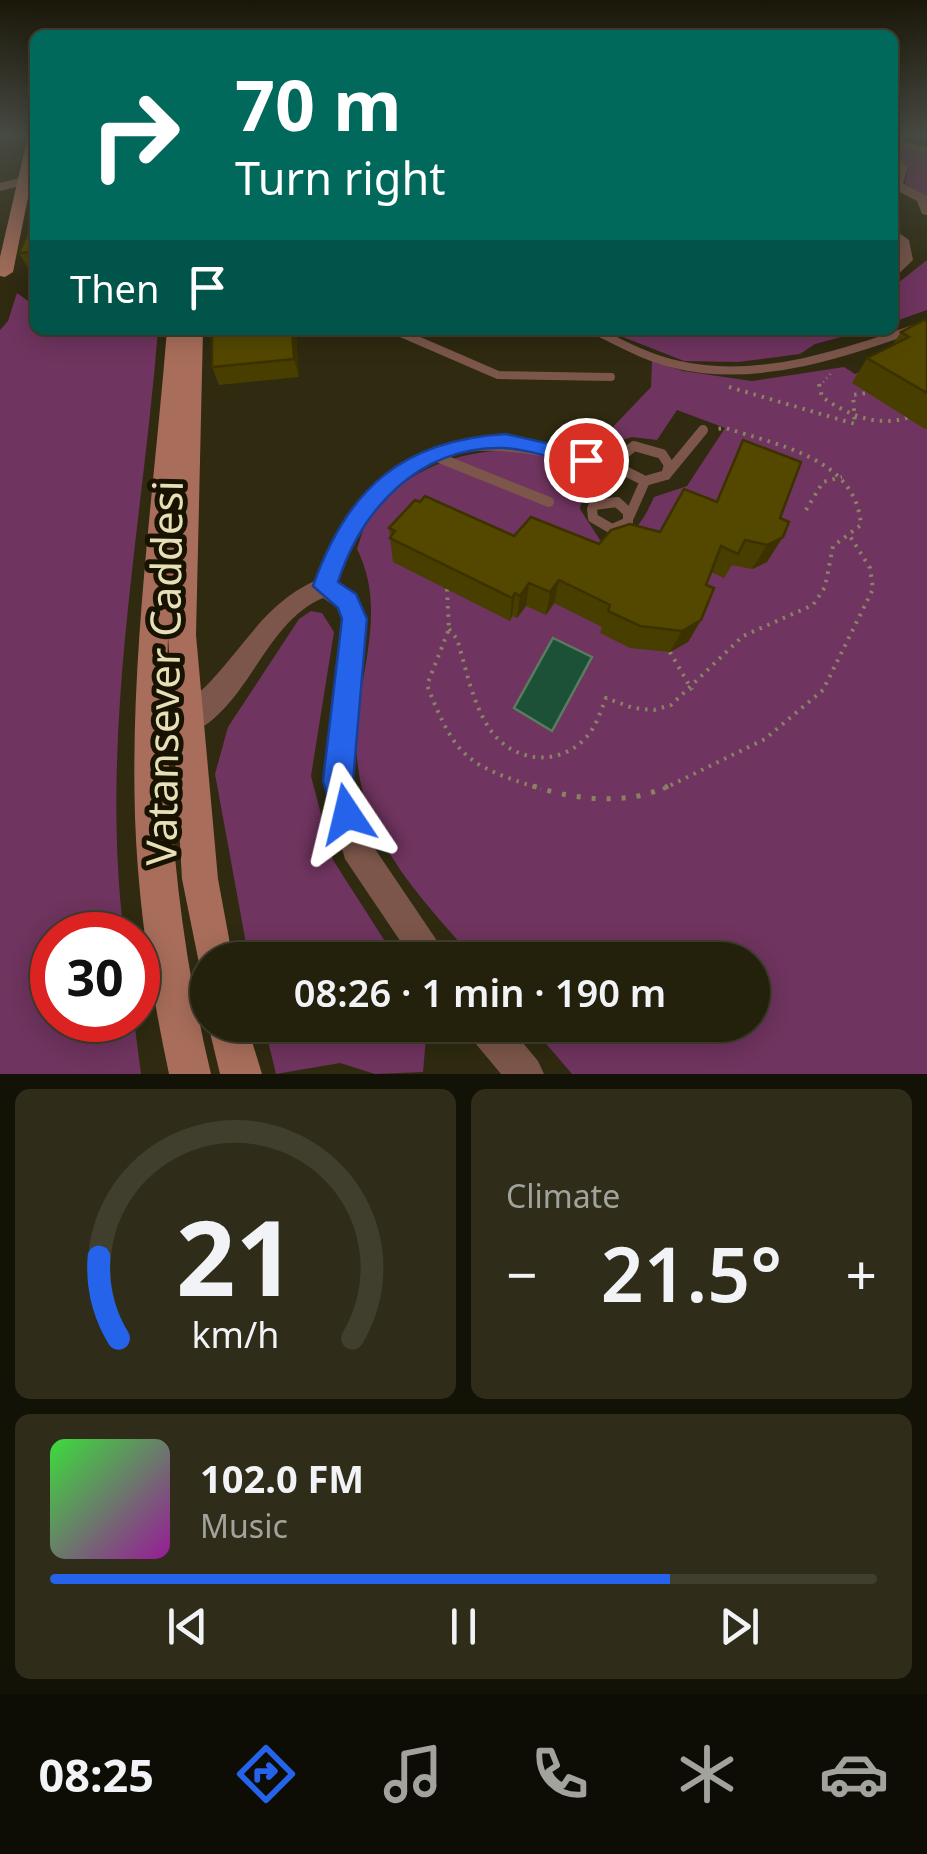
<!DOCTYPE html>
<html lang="en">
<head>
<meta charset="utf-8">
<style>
  body { margin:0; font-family:"Noto Sans",sans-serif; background:#2f2d1a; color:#f1f3f6; height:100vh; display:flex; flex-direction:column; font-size:38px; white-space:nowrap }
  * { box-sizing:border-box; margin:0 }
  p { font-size:32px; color:#a3a39d }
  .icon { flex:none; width:55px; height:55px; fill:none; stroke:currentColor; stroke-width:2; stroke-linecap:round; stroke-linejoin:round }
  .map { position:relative; height:1074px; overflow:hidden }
  .sheet { display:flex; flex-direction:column; gap:15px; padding:15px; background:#131207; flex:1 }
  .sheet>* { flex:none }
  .guide { position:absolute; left:30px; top:30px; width:868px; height:305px; border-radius:15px; box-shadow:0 5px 25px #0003,0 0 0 2px #403e2d; background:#00695c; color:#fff; overflow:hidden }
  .speed { position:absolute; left:30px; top:912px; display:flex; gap:20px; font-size:50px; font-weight:700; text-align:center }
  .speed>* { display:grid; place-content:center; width:130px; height:130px; border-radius:50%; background:#23200c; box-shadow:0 5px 25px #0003,0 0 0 2px #403e2d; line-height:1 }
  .speed .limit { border:15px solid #d22; background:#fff; color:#111 }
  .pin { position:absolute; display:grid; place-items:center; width:85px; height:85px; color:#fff; margin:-42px; border:5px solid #fff; border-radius:50%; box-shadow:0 2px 10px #0007 }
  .me { position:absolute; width:110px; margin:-55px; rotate:350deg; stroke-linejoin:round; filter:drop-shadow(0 0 8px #0008) }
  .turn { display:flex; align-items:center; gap:35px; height:210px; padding:0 40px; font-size:45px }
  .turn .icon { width:130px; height:130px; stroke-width:2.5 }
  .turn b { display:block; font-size:70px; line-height:85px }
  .then { display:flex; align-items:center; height:95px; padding:0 40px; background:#0003; gap:20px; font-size:38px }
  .big { font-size:75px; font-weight:600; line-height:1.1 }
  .sheet .widget { flex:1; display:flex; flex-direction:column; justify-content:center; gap:15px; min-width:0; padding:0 35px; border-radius:15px; background:#2f2d1a }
  .sheet .dial { align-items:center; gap:0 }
  .dial svg { height:260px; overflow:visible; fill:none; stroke:#403e2d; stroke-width:7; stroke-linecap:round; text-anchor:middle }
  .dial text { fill:#f1f3f6; stroke:none }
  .song { display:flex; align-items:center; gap:30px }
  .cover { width:120px; height:120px; border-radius:15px; background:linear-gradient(135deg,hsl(120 70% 55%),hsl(300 70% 35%)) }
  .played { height:10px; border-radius:5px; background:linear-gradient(90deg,#2563eb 75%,#403e2d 75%) }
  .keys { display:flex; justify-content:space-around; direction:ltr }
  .heat { display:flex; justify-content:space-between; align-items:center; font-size:55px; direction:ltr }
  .sheet .tiles { flex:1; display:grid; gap:15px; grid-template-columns:1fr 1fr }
  .widget:last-child { grid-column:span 2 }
  .trip { position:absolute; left:190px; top:942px; width:580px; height:100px; border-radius:50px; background:#23200c; box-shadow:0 5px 25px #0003,0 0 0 2px #403e2d; font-weight:600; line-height:100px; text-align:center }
  .tabs { display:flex; height:160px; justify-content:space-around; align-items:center; background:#0e0d05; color:#a3a39d }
  .tabs .icon { width:70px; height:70px }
  .tabs .selected { color:#2563eb }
  .tabs b { font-size:45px; color:#f1f3f6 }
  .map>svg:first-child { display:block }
  .green { fill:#6f345f }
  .water { fill:#1c5137; stroke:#597c5d; stroke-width:2.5 }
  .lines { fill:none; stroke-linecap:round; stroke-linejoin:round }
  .path-far2 { stroke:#898362; stroke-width:2.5; stroke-dasharray:1 4; stroke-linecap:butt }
  .path-far1 { stroke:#898362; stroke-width:4; stroke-dasharray:2.5 6; stroke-linecap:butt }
  .path { stroke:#898362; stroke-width:5; stroke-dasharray:4 11; stroke-linecap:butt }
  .lane-far2 { stroke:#7c564a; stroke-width:8 }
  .lane-far1 { stroke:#7c564a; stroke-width:10 }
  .lane { stroke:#7c564a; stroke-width:12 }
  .street { fill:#7c564a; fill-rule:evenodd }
  .secondary { fill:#a96e5b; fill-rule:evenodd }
  .wall { fill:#483e00 }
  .shaded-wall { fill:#3b3200 }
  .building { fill:#544800; stroke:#3b3200; stroke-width:2.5 }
  .route { fill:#2563eb; stroke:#184099; stroke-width:2.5 }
  .labels { text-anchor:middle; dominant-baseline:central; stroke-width:10; stroke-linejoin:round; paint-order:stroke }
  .near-street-label { font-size:42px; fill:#e6dfb7; stroke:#181300 }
</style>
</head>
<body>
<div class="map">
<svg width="927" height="1074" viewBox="0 0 927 1074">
  <rect width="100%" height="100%" fill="#2f2a10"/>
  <g class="green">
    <path d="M 893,144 L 927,152 L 927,197 L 905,183 L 908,169 Z"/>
    <path d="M 927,260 L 927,310 L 893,322 L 893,287 Z"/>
    <path d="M 17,293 L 35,306 L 35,330 L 118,330 L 119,337 L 158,330 C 142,532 99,732 124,935 L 52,935 L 52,1020 L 134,1020 L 141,1074 L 0,1074 L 0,330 L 8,321 Z"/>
    <path d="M 605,330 L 719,334 L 867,330 L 815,344 L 800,354 L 738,362 L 684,361 Z"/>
    <path d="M 927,344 L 927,1074 L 572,1074 L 530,1025 L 752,1025 L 752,960 L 475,960 C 425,902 368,846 358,767 C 347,693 393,621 357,549 C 361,538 364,522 372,513 C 420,451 519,432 587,470 L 580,509 L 600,540 C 631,541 642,524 654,497 L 687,486 L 725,428 L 677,410 L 657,440 L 632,437 L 612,443 L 603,457 L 590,451 L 651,387 L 652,361 L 683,371 L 752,381 L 844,367 L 855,374 Z"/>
    <path d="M 311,611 L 322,613 L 334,632 L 311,776 L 333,860 L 397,960 L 249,960 L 215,774 L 228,727 L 299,619 Z"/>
    <path d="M 264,1025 L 427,1025 L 423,1072 L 375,1074 L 340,1063 L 276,1074 Z"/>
  </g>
  <path class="water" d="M 553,638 L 592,657 L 552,731 L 514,708 Z"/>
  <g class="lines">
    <path class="path-far2" d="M 820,386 L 832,372"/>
    <g class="path-far1">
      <path d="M 819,384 L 822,397 C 848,415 878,428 909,417"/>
      <path d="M 729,387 L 855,424 L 853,395 L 867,393"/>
      <path d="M 806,510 L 823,482 L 842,477"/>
      <path d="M 447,589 L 449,629 L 427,685 C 456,759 467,765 541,789"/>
      <path d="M 449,629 L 457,639 C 466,668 472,702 489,728 C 513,764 562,768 589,734 C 597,724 601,710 606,698 L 633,708 L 654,710 L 671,705 L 743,636 L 813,605 L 825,587 L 833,546 L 861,525 C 856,458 779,446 726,428 L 717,429"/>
      <path d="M 670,652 L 692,690"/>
      <path d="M 663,789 L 765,739 L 823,690 L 873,589 L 870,568 L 848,533"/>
    </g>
    <path class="path" d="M 533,786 C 575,800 627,806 668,786"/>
    <g class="lane-far2">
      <path d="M 394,330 L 498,375 L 611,377"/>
      <path d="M 594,330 C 622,344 649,359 679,365 C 761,384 851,351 927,324"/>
    </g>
    <g class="lane-far1">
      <path d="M 634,446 L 662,454 L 669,465 L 666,475 L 645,481 L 623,470 L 619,458 Z"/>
      <path d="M 432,455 L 549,502"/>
      <path d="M 666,475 L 703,430"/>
      <path d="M 594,505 L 617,502 L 628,512 L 628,522 L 612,529 L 593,518 L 592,509 L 609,466"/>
      <path d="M 629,517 L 645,481"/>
      <path d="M 335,563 C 397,418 492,435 623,470"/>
    </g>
    <path class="lane" d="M 325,587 L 336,561"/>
    <g class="street">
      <path d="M 892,139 L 927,147 L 927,153 L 892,146 Z"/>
      <path d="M 892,149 L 908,168 L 903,183 L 927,196 L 927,215 L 922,214 L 917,201 L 892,188 L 896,168 Z"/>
      <path d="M 35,174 L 35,182 L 0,191 L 0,183 Z"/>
      <path d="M 892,228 L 909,240 L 913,260 L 892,280 L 892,266 L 899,259 Z"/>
      <path d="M 325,577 L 357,594 L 367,619 L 353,781 L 369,840 L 450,960 L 413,960 L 345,859 L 323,781 L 343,619 L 338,608 L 323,598 C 263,623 248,711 187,735 L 177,731 L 173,722 C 180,706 198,695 210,682 C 247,642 272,595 325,577 Z"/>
      <path d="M 466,1025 L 508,1025 L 538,1061 L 544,1074 L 501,1074 L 471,1038 Z"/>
    </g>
    <g class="secondary">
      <path d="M 28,136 L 35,136 L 35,163 L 13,272 L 5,277 L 0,276 L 0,257 Z"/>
      <path d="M 167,330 L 203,330 L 196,635 L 218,879 L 233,960 L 208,960 L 208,976 L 201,973 L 182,879 L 168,635 C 164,785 176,928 211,1074 L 169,1074 C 151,990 138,904 135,817 C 130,654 154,492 167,330 Z"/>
      <path d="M 208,1024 L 247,1025 L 262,1074 L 220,1074 Z"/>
    </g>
  </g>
  <g class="wall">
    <path d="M 35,218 L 35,280 L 19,253 Z"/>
    <path d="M 927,321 L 927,428 L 925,429 L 852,383 L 867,358 L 893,344 L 901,332 Z"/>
    <path d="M 296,335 L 299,377 L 219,385 L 212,367 Z"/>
    <path d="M 743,440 L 780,518 L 767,562 L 752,569 L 732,565 L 724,578 L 711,572 L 706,585 L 701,620 L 688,642 L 670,652 L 630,648 L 600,633 L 602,627 L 554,603 L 546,615 L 526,606 L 517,618 L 512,616 L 510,621 L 393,562 L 389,528 L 514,536 L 599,544 L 660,532 L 716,501 Z"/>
  </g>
  <g class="shaded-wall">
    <path d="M 115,330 L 149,330 L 146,333 L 118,337 Z"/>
    <path d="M 292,330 L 295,330 L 296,335 L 299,377 L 294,359 Z"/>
    <path d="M 783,537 L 767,562 L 752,569 L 767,545 Z"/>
    <path d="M 559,580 L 554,603 L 546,615 L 550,592 Z"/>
    <path d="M 529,583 L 526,606 L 517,618 L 520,596 Z"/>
    <path d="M 515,593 L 512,616 L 510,621 L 512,598 Z"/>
    <path d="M 701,620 L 688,642 L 670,652 L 682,631 Z"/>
  </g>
  <g class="building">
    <path d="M 35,218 L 35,262 L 29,262 L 33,252 L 19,253 Z"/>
    <path d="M 892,223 L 900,225 L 892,235 Z"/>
    <path d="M 924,320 L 927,321 L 927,393 L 867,358 L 909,337 L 901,332 Z"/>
    <path d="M 216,330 L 292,330 L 294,359 L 212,367 L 212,331 Z"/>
    <path d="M 743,440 L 801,462 L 780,518 L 789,522 L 783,537 L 767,545 L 745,540 L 738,554 L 721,546 L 706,585 L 714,588 L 701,620 L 682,631 L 640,626 L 608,611 L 610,605 L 559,580 L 550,592 L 529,583 L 520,596 L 515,593 L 512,598 L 390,538 L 395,531 L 389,528 L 415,500 L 420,502 L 425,496 L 514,536 L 531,517 L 599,544 L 611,530 L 630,524 L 660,532 L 684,489 L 717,502 Z"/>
  </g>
  <linearGradient id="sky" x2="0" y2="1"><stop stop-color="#1a1709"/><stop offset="0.47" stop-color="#474a42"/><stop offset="1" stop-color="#474a42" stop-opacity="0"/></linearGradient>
  <rect width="927" height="287" fill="url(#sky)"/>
  <path class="route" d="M 506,434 L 586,452 L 596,460 L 586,467 C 560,461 530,449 503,448 C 420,446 362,508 338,582 L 356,594 L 367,619 L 353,781 L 362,814 L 358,825 L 347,830 L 336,825 L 323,781 L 342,619 L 338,608 L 313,586 C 347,489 402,440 506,434 Z"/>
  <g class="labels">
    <g class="near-street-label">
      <text transform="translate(163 673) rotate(-89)">Vatansever Caddesi</text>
    </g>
  </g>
</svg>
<div class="speed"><div class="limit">30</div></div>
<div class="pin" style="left:586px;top:460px;background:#d93025"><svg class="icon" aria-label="arrive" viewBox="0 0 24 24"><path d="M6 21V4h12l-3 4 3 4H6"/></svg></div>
<svg class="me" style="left:347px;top:814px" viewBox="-20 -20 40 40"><path d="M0-17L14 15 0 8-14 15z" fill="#2563eb" stroke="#fff" stroke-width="4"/></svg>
<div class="trip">08:26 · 1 min · 190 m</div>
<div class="guide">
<div class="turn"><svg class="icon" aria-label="right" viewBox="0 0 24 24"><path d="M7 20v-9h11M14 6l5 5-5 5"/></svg><div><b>70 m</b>Turn right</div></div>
<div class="then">Then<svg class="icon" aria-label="arrive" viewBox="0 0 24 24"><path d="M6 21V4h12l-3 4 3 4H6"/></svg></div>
</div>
</div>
<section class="sheet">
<div class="tiles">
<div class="widget dial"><svg viewBox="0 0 100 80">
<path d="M14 69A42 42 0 1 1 86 69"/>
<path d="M14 69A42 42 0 0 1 8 44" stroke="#2563eb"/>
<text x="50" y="56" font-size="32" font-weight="700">21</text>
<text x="50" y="72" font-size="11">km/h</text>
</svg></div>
<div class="widget"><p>Climate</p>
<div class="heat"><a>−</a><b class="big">21.5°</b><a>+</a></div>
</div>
<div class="widget">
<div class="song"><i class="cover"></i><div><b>102.0 FM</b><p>Music</p></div></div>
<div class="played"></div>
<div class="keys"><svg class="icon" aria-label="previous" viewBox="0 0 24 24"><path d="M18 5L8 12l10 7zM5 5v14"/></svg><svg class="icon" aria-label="pause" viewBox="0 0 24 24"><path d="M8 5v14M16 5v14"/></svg><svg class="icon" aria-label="next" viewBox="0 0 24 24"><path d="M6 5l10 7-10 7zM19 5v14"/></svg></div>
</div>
</div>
</section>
<nav class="tabs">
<b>08:25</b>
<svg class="icon selected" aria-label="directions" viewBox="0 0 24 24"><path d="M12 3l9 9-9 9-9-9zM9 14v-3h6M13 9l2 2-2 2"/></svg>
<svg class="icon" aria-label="music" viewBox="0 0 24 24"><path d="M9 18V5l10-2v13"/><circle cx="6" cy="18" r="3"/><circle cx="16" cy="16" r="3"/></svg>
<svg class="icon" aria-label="phone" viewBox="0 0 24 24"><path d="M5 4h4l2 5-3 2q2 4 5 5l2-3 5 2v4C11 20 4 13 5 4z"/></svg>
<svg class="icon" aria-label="climate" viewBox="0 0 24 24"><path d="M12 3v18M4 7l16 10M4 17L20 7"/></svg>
<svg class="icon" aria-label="car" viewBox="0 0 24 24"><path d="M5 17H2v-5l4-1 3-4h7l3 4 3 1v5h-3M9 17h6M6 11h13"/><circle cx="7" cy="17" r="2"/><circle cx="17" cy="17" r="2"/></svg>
</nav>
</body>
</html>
